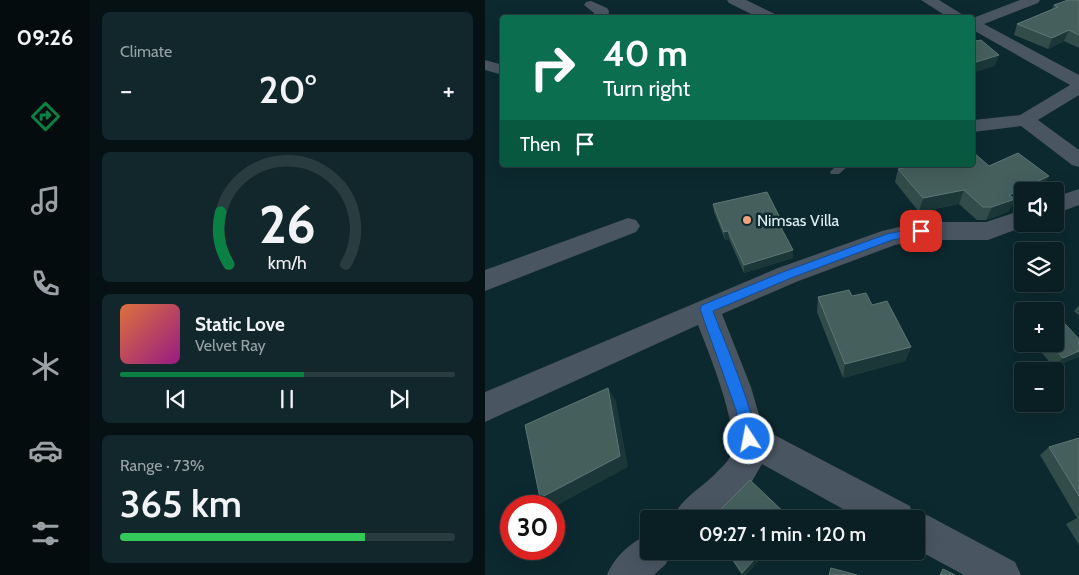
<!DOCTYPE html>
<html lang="en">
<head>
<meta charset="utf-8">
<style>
  body { margin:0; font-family:Cabin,sans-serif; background:#12272b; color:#f1f3f6; height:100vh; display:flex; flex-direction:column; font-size:19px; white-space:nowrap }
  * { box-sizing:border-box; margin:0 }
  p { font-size:16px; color:#99a2a6 }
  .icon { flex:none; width:28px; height:28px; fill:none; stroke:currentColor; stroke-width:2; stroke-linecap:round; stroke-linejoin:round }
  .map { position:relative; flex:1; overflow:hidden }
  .details { display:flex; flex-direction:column; gap:12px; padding:12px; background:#051113; width:395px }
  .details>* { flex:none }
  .banner { position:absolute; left:15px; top:15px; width:475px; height:152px; border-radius:5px; box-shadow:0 5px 20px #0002,0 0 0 1px #293d41; background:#0b6e4f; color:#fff; overflow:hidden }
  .controls { position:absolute; left:529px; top:182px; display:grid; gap:10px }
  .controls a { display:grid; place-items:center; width:50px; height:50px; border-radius:5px; background:#091f23; box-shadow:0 5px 20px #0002,0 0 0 1px #293d41; font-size:25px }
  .speed { position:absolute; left:15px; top:495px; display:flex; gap:10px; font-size:25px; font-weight:700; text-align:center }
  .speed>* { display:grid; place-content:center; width:65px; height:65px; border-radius:50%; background:#091f23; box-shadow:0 5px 20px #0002,0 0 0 1px #293d41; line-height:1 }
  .speed .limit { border:8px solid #d22; background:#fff; color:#111 }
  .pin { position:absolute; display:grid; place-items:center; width:42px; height:42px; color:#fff; margin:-21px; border-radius:10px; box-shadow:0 2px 8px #0006 }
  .me { position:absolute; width:55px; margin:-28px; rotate:349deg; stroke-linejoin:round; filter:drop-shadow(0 0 4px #0008) }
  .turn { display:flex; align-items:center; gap:18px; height:105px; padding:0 20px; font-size:22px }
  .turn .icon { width:65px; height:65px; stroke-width:2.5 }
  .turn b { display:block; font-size:35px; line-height:42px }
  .then { display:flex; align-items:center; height:48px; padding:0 20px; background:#0003; gap:10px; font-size:19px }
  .big { font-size:38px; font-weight:600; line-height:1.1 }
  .details .card { flex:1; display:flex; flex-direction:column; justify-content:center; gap:8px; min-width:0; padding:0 18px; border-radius:8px; background:#12272b }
  .details .dial { align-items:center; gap:0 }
  .dial svg { height:130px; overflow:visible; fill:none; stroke:#293d41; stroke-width:7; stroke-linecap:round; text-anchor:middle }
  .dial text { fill:#f1f3f6; stroke:none }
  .song { display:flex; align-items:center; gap:15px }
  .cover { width:60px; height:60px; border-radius:8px; background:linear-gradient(135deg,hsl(20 70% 55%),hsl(310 70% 35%)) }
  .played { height:5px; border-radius:2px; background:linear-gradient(90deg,#0b8043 55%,#293d41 55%) }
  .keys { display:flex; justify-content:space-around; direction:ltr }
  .heat { display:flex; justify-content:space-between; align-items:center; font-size:28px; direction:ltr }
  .charge { height:8px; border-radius:4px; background:linear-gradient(90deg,#34c759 73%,#293d41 0) }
  .trip { position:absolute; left:155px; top:510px; width:285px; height:50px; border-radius:5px; background:#091f23; box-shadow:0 5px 20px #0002,0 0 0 1px #293d41; font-weight:600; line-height:50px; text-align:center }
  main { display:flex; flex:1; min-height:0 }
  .dock { display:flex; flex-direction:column; width:90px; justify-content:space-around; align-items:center; background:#040c0e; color:#99a2a6 }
  .dock .icon { width:35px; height:35px }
  .dock .current { color:#0b8043 }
  .dock b { font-size:22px; color:#f1f3f6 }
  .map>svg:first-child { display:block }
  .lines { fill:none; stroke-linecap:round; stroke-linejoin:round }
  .lane { fill:#495561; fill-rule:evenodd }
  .street { fill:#495561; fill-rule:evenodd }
  .wall { fill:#324d49 }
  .shaded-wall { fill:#1b3737 }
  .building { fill:#455f5c; stroke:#5e7674 }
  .route { fill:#1a73e8; stroke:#114b97 }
  .poi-dot { fill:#f1a17c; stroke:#0c292f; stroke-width:2 }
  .labels { text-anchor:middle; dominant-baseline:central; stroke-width:5; stroke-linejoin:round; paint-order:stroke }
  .poi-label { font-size:16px; fill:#e2f2f6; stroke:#0c292f; text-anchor:start }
</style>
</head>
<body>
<main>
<nav class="dock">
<b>09:26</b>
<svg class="icon current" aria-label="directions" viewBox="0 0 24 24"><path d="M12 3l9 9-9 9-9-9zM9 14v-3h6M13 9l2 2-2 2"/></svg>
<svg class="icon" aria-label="music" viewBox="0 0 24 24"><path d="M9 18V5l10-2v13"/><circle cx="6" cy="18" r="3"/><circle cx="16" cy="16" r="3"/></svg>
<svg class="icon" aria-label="phone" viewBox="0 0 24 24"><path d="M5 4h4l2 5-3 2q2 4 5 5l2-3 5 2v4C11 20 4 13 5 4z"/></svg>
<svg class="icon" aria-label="climate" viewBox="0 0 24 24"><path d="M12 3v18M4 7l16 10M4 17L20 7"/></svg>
<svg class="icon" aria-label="car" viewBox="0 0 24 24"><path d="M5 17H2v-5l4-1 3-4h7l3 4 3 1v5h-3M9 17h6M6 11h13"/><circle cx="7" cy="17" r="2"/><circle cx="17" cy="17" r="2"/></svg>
<svg class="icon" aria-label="filters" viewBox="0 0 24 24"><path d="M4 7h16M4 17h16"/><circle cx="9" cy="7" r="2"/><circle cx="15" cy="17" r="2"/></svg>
</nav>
<section class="details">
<div class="card"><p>Climate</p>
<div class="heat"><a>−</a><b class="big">20°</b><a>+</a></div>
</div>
<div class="card dial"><svg viewBox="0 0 100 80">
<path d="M14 69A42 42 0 1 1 86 69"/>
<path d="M14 69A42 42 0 0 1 9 37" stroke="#0b8043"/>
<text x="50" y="56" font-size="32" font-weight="700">26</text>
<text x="50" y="72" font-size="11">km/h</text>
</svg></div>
<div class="card">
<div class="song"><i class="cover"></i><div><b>Static Love</b><p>Velvet Ray</p></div></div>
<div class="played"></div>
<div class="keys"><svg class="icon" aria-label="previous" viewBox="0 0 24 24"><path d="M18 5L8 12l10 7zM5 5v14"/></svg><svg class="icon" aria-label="pause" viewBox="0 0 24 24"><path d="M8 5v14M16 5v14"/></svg><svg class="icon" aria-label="next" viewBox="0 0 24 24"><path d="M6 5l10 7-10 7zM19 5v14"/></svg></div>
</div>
<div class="card"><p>Range · 73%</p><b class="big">365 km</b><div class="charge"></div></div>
</section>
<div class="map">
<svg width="594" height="575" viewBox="0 0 594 575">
  <rect width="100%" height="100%" fill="#0c292f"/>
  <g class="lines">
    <path class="lane" d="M 352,165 L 364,165 L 354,174 L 346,174 L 345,172 Z"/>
    <g class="street">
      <path d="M 242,0 L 261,0 L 292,15 L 294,18 L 274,18 L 244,3 Z"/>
      <path d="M 436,0 L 454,0 L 483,18 L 464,18 Z"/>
      <path d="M 535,0 L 555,0 L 553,3 L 499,24 L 594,75 L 594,95 L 553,120 L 594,150 L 594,167 L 587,165 L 536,126 L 488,132 L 488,120 L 535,115 L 585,85 L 488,30 L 488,18 Z"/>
      <path d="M 106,1 L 122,8 L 124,11 L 123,18 L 108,18 L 109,13 L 99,5 L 101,2 Z"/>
      <path d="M 0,60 L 18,65 L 18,75 L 0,70 Z"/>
      <path d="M 594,189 L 594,205 L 570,214 L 570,197 Z"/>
      <path d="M 538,210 L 538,224 L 546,224 L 503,240 L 436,240 L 410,245 L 311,282 L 237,314 L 266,387 L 278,429 L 425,506 L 427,513 L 431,511 L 444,516 L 530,562 L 536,575 L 479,575 L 431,549 L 431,519 L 376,519 L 277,464 L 262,490 L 232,519 L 187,519 C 196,498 217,488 232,472 C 237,467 244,461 246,454 C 255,428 223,351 213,325 L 0,422 L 0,392 L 293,268 L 397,231 L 436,222 L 501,222 Z"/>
      <path d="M 143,218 L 151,220 L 155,226 L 151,232 L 0,291 L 0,270 Z"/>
      <path d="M 164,534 L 164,551 L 186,551 L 181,564 L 169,575 L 122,575 C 129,557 146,542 164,534 Z"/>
    </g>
  </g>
  <g class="wall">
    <path d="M 594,0 L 594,48 L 579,41 L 563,49 L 529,35 L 532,24 L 567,9 L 569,5 Z"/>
    <path d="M 504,166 L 557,189 L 552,191 L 538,191 L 538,198 L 528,203 L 523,212 L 501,220 L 492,220 L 474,204 L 434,212 L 410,182 L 413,169 Z"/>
    <path d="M 228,204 L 296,220 L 296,227 L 308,258 L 259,273 L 244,239 L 240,240 L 229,212 Z"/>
    <path d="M 367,296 L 387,305 L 426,347 L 420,361 L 358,378 L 332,312 L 333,297 Z"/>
    <path d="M 594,305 L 594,316 L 589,311 Z"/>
    <path d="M 538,320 L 538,330 L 534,325 Z"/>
    <path d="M 594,339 L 594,356 L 593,357 L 569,367 L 549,344 L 570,344 Z"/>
    <path d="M 594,438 L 594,545 L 581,524 L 592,518 L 555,455 L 564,447 Z"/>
    <path d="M 241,551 L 282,551 L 261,575 L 257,575 Z"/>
  </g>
  <g class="shaded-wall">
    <path d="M 584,30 L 579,41 L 563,49 L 567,38 Z"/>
    <path d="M 514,55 L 510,66 L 488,73 L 488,63 Z"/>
    <path d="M 564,176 L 557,189 L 552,191 L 538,191 L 538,198 L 528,203 L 523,212 L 501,220 L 507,207 L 524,195 Z"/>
    <path d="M 479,190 L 474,204 L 434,212 L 438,198 Z"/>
    <path d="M 292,220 L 296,220 L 296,227 Z"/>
    <path d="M 243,231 L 244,239 L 240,240 L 239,232 Z"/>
    <path d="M 308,250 L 308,258 L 259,273 L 259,265 Z"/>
    <path d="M 426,347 L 420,361 L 358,378 L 360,364 Z"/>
    <path d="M 594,351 L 594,356 L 593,357 L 569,367 L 578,358 Z"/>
    <path d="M 123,388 L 131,401 L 143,467 L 69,507 L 65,506 L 55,498 Z"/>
    <path d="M 277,551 L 282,551 L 261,575 L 258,575 L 257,573 Z"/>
  </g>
  <g class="building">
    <path d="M 583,0 L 594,0 L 594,35 L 584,30 L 567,38 L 532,24 L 573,7 L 569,5 Z"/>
    <path d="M 488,38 L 492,41 L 496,40 L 514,55 L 488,63 Z"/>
    <path d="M 488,152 L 504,166 L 533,153 L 564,176 L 524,195 L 530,199 L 507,207 L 498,207 L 479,190 L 438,198 L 413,169 L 435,165 L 488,165 Z"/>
    <path d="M 282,192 L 296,220 L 292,220 L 308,250 L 259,265 L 243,231 L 239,232 L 228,204 Z"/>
    <path d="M 364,290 L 367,296 L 381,293 L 387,305 L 402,301 L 426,347 L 360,364 L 333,297 Z"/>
    <path d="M 564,306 L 568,311 L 551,311 Z"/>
    <path d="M 570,313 L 594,339 L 594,351 L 578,358 L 566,344 L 570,344 Z"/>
    <path d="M 123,388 L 135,456 L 55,498 L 40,425 Z"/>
    <path d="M 594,438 L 594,496 L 564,447 Z"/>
    <path d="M 265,480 L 306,519 L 223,519 L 227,515 L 231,514 Z"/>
    <path d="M 242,551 L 277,551 L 257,573 Z"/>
    <path d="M 346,568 L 372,575 L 344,575 Z"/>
    <path d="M 458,569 L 470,575 L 455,575 Z"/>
  </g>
  <path class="route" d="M 436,227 L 441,231 L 440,234 L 407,240 L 306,278 L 228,311 C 236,334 277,426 269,444 L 264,446 L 259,444 L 251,410 L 215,309 L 217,305 L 298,272 L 402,234 Z"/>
  <circle class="poi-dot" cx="262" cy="220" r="5"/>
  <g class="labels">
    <g class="poi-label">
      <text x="272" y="220">Nimsas Villa</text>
    </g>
  </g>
</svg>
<div class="controls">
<a><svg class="icon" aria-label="sound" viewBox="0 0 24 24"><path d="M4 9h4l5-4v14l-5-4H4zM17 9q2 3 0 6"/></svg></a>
<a><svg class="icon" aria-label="layers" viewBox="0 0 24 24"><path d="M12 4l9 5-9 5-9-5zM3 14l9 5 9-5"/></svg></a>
<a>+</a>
<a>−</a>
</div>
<div class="speed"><div class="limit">30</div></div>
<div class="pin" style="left:436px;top:231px;background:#d93025"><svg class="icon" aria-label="arrive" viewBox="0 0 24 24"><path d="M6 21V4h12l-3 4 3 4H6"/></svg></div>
<svg class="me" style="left:264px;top:439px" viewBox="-20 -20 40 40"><circle r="17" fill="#1a73e8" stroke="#fff" stroke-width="3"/><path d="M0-11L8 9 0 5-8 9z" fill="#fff"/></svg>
<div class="trip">09:27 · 1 min · 120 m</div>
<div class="banner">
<div class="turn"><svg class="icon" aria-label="right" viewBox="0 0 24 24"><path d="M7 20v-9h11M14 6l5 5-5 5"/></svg><div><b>40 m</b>Turn right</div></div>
<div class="then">Then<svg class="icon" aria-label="arrive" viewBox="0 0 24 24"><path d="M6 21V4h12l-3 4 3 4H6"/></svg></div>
</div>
</div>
</main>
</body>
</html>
